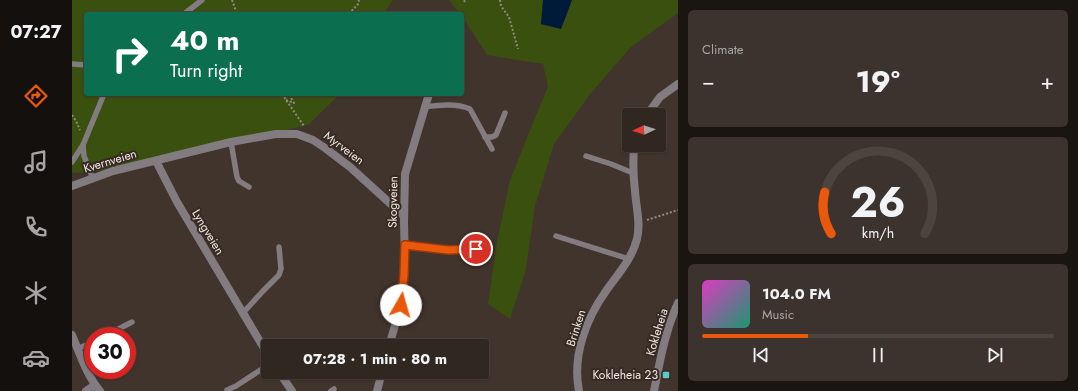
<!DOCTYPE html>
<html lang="en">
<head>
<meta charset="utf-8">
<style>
  body { margin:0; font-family:Jost,sans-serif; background:#3d332e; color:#f1f3f6; height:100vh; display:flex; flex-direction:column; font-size:15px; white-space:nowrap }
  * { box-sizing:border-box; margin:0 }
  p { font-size:13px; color:#a8a5a5 }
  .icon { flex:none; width:22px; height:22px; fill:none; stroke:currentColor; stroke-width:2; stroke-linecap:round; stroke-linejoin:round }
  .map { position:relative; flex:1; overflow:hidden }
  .panel { display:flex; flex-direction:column; gap:10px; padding:10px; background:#1b1512; width:400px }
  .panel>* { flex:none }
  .guide { position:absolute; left:12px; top:12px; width:380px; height:84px; border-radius:4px; box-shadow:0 1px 3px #0004,0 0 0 1px #4c443f; background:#0b6e4f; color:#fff; overflow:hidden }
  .needle { width:26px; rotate:266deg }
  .buttons { position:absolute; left:550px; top:108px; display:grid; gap:8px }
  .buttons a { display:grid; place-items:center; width:44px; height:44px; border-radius:4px; background:#312721; box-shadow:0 1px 3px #0004,0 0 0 1px #4c443f; font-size:20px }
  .speed { position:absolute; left:12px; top:327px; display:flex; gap:8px; font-size:20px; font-weight:700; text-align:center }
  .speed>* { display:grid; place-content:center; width:52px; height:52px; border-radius:50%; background:#312721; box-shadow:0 1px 3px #0004,0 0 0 1px #4c443f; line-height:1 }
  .speed .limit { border:6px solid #d22; background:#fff; color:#111 }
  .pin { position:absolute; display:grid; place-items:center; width:34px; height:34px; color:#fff; margin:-17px; border:2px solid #fff; border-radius:50%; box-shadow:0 1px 4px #0007 }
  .me { position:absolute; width:44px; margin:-22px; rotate:7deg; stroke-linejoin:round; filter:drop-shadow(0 0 3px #0008) }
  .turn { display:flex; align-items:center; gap:14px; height:84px; padding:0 20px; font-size:18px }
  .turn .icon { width:52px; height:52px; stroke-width:2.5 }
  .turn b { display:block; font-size:28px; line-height:34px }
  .big { font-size:30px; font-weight:700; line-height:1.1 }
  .panel .widget { flex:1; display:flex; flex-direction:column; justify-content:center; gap:6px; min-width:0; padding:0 14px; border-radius:6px; background:#3d332e }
  .panel .dial { align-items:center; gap:0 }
  .dial svg { height:104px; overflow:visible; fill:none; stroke:#4c443f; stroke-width:7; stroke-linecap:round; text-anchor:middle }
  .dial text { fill:#f1f3f6; stroke:none }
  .song { display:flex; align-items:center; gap:12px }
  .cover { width:48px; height:48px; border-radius:6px; background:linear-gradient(135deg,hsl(310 70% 55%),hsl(160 70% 35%)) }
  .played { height:4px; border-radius:2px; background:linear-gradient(90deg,#ea580c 30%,#4c443f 30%) }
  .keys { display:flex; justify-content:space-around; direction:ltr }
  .heat { display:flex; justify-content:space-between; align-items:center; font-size:22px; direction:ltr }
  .trip { position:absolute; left:189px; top:339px; width:228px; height:40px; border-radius:4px; background:#312721; box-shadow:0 1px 3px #0004,0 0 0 1px #4c443f; font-weight:700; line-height:40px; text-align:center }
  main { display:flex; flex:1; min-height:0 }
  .dock { display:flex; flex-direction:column; width:72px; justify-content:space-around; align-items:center; background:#14100d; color:#a8a5a5 }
  .dock .icon { width:28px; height:28px }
  .dock .on { color:#ea580c }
  .dock b { font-size:18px; color:#f1f3f6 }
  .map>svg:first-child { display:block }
  .green { fill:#3a500f }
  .water { fill:#001b3a }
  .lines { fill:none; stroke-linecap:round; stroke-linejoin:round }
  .path { stroke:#948982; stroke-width:2; stroke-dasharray:2 2; stroke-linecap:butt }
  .lane { stroke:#827b80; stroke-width:5.5 }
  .street { stroke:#827b80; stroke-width:8 }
  .route-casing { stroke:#983908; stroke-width:10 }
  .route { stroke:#ea580c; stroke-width:7 }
  .poi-dot { fill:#55cdc6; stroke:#372a22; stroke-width:1.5 }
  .labels { text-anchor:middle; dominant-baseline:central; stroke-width:4; stroke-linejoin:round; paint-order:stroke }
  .street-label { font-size:12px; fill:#f1e8e3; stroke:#372a22 }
  .poi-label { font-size:12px; fill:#f1e8e3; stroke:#372a22; text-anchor:end }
</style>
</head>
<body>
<main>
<nav class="dock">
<b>07:27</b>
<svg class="icon on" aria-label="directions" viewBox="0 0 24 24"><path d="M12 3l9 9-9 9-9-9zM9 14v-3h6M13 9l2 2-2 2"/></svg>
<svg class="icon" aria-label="music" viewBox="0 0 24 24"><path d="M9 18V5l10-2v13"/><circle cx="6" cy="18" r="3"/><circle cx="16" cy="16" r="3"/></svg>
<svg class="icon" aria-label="phone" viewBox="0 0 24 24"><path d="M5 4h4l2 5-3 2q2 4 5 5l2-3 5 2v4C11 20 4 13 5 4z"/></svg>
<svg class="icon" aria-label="climate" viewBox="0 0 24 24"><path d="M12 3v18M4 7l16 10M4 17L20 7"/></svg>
<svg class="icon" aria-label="car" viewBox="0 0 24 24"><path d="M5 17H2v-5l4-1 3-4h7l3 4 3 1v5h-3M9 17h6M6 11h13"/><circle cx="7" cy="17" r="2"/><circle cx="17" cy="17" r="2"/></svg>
</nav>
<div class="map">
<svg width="606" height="391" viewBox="0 0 606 391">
  <rect width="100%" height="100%" fill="#41342c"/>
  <g class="green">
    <path d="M 0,0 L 321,0 L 311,14 L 14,14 L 14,94 L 268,94 L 236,125 L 173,139 L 52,169 L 0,173 Z"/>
    <path d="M 377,0 L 471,0 L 469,24 L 489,29 L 500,0 L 606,0 L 606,13 L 559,47 L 519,93 L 482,144 L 463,206 L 454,269 L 438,319 L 416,304 L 425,242 L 438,180 L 476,86 L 471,64 L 415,55 L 390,16 L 390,14 L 388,14 Z"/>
  </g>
  <path class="water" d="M 471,0 L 500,0 L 489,29 L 469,24 Z"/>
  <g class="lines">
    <g class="path">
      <path d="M 160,0 L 165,14"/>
      <path d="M 428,0 L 429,6 L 437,17 L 446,49"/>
      <path d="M 392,2 L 393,0"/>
      <path d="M 277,14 L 286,4 L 287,0"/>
      <path d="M 210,94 L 232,126"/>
      <path d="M 214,100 L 222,103 L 219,98 L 220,94"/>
      <path d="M 0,115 L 4,121 L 8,130"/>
      <path d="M 575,220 L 606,210"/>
    </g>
    <g class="lane">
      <path d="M 112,14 L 130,0"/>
      <path d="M 0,64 L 14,65"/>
      <path d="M 352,107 C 367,105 385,103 398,109 L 420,149"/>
      <path d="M 413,137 L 420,137 L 424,135 L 433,113"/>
      <path d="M 159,142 L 165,177 L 167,181 L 177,187"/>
      <path d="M 11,145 L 12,156 L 21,179"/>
      <path d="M 514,156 L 539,164 L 561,173"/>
      <path d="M 0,162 L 11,145 L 32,94"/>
      <path d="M 484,236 L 557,259"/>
      <path d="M 333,245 L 376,249 L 404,249"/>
      <path d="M 170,314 L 191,291 L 207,275 L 209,269 L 207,247"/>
      <path d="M 33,336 L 60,322"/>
      <path d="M 5,349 L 21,342"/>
      <path d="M 155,390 L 164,386 L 196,365"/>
      <path d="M 259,391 L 262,389"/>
    </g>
    <g class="street">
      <path d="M 575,115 L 588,97 L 606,84"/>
      <path d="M 84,161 L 105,202 L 196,355"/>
      <path d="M 0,186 L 41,171 L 159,142 L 204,134 L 225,134 L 241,140 L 253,148 L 278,167 L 332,216"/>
      <path d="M 0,335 C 8,354 15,376 28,391"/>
      <path d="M 317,346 L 329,305 L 331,291 L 333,260 L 332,222 L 333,174 L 357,94"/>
      <path d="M 207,372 L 220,391"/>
      <path d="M 14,391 L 23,385"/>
      <path d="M 305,391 L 310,372"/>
      <path d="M 507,391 C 500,356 514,319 534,291 C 546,274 560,259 565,239 C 569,223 564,207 563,191 C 561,175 561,160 562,145"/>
      <path d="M 582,391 C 588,361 593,331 606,303"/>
    </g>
  </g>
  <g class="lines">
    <defs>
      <path id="route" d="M 329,305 L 332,275 L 333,245 L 376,250 L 404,249"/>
    </defs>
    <use href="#route" class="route-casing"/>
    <use href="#route" class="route"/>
  </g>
  <rect class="poi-dot" x="590" y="371" width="8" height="8" rx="2"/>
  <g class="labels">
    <g class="street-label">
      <text transform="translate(272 148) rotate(37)">Myrveien</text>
      <text transform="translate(38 161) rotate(-17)">Kvernveien</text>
      <text transform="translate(321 202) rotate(-89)">Skogveien</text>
      <text transform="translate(136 232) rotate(59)">Lyngveien</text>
      <text transform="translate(504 328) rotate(-72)">Brinken</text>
      <text transform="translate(585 332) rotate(-73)">Kokleheia</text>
    </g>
    <g class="poi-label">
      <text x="586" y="375">Kokleheia 23</text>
    </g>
  </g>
</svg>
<div class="buttons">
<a><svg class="needle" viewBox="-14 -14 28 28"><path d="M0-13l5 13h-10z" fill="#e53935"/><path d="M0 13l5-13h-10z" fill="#a8a5a5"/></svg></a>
</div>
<div class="speed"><div class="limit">30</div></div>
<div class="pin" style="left:404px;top:249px;background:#d93025"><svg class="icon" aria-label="arrive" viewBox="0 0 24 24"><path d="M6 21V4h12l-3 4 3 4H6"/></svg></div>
<svg class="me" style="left:329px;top:305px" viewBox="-20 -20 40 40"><circle r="19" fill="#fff"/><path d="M0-13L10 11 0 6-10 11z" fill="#ea580c"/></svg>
<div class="trip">07:28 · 1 min · 80 m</div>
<div class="guide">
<div class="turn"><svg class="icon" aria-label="right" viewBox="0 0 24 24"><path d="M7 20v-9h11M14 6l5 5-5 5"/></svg><div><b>40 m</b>Turn right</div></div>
</div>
</div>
<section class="panel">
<div class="widget"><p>Climate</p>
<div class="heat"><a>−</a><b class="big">19°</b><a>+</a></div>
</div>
<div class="widget dial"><svg viewBox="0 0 100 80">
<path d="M14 69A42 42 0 1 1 86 69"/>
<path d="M14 69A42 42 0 0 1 9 37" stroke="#ea580c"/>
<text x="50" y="56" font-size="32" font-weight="700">26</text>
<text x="50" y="72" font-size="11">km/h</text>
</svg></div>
<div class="widget">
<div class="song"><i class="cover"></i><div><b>104.0 FM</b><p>Music</p></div></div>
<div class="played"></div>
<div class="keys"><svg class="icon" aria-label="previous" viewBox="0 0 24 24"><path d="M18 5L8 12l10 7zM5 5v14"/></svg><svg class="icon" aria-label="pause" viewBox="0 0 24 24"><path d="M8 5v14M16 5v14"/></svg><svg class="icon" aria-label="next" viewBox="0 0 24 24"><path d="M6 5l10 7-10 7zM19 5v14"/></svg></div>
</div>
</section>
</main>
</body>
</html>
